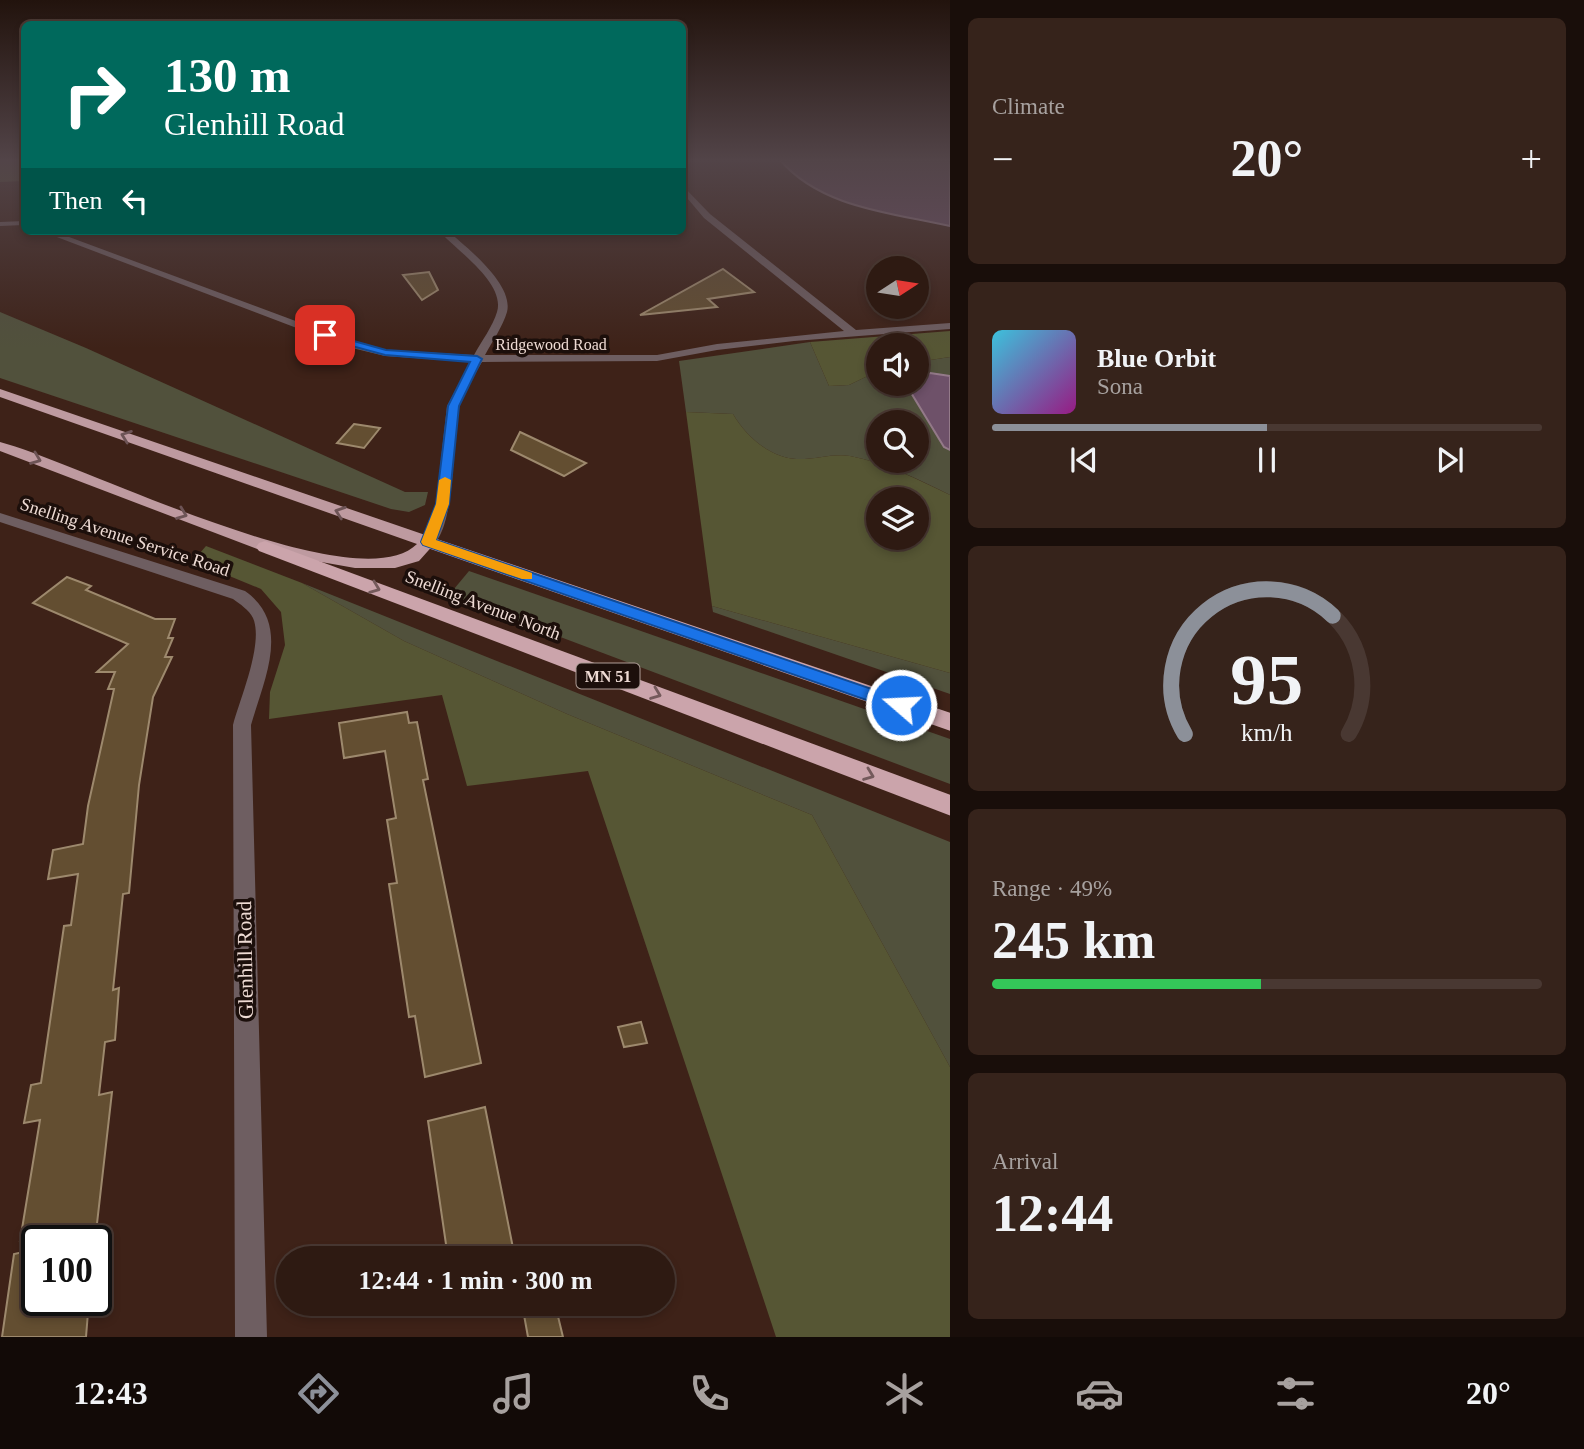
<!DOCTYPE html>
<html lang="en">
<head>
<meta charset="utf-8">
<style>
  body { margin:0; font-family:"Times New Roman",serif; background:#36231b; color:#f1f3f6; height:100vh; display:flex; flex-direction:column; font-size:26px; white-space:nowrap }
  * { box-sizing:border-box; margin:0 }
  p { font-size:23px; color:#a7a19f }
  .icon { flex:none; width:38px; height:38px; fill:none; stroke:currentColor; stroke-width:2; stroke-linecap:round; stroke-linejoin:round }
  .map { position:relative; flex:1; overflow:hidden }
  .details { display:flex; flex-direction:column; gap:18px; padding:18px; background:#190e0a; width:634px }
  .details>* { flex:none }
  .hud { position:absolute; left:21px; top:21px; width:665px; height:214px; border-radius:10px; box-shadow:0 4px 10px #0003,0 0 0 2px #493832; background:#00695c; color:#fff; overflow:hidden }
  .needle { width:46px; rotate:78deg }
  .controls { position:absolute; left:866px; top:256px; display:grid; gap:14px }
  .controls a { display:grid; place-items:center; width:63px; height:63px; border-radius:50%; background:#2e1a12; box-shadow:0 4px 10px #0003,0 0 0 2px #493832; font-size:35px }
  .speed { position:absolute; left:21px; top:1225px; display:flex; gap:14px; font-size:35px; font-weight:700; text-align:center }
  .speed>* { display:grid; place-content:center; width:91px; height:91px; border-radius:50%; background:#2e1a12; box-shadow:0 4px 10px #0003,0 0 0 2px #493832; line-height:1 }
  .speed .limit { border:4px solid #111; border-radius:10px; background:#fff; color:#111 }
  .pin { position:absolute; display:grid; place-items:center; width:60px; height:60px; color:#fff; margin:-30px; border-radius:14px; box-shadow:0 4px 10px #0006 }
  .me { position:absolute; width:77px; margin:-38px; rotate:289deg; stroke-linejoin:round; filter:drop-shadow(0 0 5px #0008) }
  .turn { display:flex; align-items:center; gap:24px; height:147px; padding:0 28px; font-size:32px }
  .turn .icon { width:91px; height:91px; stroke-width:2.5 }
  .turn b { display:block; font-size:49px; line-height:60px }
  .then { display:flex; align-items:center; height:66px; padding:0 28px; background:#0003; gap:14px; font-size:26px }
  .big { font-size:52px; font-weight:700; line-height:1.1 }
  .details .card { flex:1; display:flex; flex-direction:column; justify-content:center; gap:10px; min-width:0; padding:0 24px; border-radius:10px; background:#36231b }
  .details .dial { align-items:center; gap:0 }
  .dial svg { height:182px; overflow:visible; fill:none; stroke:#493832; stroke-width:7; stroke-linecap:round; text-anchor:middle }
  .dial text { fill:#f1f3f6; stroke:none }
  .song { display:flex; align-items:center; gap:21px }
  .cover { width:84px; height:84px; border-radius:10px; background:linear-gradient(135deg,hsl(190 70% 55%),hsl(310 70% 35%)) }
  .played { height:7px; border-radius:4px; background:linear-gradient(90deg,#8c9099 50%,#493832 50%) }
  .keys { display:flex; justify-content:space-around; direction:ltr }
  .heat { display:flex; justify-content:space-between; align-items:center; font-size:38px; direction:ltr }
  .charge { height:10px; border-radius:5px; background:linear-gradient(90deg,#34c759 49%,#493832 0) }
  .trip { position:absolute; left:276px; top:1246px; width:399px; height:70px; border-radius:35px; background:#2e1a12; box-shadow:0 4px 10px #0003,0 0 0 2px #493832; font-weight:700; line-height:70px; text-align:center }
  .tab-bar { display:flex; height:112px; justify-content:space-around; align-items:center; background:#120a07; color:#a7a19f }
  .tab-bar .icon { width:49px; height:49px }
  .tab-bar .current { color:#8c9099 }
  .tab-bar b { font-size:32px; color:#f1f3f6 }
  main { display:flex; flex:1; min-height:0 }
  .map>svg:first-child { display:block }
  .green { fill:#51513c; fill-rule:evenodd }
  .forest { fill:#565634; fill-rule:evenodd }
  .water { fill:#6e5169; stroke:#947a89; stroke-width:2 }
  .building { fill:#634e31; stroke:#9d896d; stroke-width:2 }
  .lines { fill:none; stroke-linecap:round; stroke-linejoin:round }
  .minor { fill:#6e5e61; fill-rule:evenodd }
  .trunk { fill:#be9aa0; fill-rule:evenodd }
  .motorway { fill:#cba4ab; fill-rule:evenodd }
  .oneway { stroke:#6d5456 }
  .oneway2 { stroke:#745a5b }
  .route { fill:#1a73e8; stroke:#114b97; stroke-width:2 }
  .slow { fill:#f59e0b }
  .labels { text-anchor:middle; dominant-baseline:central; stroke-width:7; stroke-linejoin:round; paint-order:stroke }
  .far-street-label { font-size:16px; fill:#eedbd4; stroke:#1c0f0b }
  .shield { fill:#1c0f0b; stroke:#af9e98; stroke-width:2 }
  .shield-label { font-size:16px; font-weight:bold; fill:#eedbd4 }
  .street-label { font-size:18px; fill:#eedbd4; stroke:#1c0f0b }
  .near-street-label { font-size:21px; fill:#eedbd4; stroke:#1c0f0b }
</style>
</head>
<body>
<main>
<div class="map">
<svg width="951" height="1337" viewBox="0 0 951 1337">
  <rect width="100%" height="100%" fill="#3e2218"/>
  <g class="green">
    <path d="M 0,312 L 86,348 L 405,492 L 428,492 L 425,505 L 409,512 L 391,509 L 0,378 Z"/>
    <path d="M 810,342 L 829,386 L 849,385 L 878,371 L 878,383 L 917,383 L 917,362 L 950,357 L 950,495 C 918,479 886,463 850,456 C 833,453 814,460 796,459 C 770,458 745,435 733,414 L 686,412 L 679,361 ZM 878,422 L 917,422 L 917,460 L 878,460 Z"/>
    <path d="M 469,571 L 950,739 L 950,784 L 449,595 Z"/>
    <path d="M 302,583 L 950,842 L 950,1067 L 812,815 L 567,714 L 404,641 Z"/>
    <path d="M 712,606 L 950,673 L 950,694 L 713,612 Z"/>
  </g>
  <g class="forest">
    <path d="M 0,160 L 24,160 L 24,181 L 0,182 Z"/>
    <path d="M 950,331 L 950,357 L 917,362 L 917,345 L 878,345 L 878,371 L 849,385 L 829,386 L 810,342 Z"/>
    <path d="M 686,412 L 733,414 C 745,435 770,458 796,459 C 814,460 833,453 850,456 C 886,463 917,479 950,495 L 950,673 L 712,606 ZM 878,499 L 917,499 L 917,537 L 878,537 Z"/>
    <path d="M 206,546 L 302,583 L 404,641 L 567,714 L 812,815 L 950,1067 L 950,1337 L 776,1337 L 588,771 L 467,786 L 442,695 L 269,719 L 270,692 L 285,645 L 281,612 L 261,589 L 193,561 Z"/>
  </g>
  <g class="water">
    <path d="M 780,160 L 950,160 L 950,226 C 892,213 821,208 780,160 Z"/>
    <path d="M 930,373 L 950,376 L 950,450 L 944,447 L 910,391 L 908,383 L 917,383 L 917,374 Z"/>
  </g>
  <g class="building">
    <path d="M 723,269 L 754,292 L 708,299 L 717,307 L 640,315 Z"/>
    <path d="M 429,272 L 438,290 L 422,300 L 403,275 Z"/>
    <path d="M 354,424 L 380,428 L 364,448 L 337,443 Z"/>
    <path d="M 520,432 L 586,463 L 564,476 L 511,450 Z"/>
    <path d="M 67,577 L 91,586 L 86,590 L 155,619 L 175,619 L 168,638 L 173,638 L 165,657 L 172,657 L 153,697 L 139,785 L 129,893 L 123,894 L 113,990 L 119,988 L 115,1040 L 105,1042 L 99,1095 L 112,1092 L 95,1241 L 20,1241 L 40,1120 L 24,1123 L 31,1085 L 41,1083 L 64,926 L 71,925 L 78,874 L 48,879 L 53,850 L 83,844 L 88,806 L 114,689 L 108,689 L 115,672 L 97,672 L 128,644 L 33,603 Z"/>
    <path d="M 407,712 L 409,723 L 417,722 L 428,779 L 423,780 L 481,1063 L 425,1077 L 415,1016 L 409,1017 L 389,884 L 397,883 L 387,820 L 396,818 L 385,751 L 344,758 L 339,723 Z"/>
    <path d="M 641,1022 L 647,1043 L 624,1047 L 618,1027 Z"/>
    <path d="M 485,1107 L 515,1258 L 448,1258 L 428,1121 Z"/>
    <path d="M 37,1249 L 37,1300 L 89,1300 L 86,1337 L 2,1337 L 14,1254 Z"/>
    <path d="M 522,1304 L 555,1304 L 563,1337 L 528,1337 Z"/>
  </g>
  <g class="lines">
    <g class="minor">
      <path d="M 682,185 L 710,214 L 856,330 L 951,323 L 951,329 L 794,341 L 717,350 L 657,361 L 482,362 C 474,376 463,391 459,406 C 452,431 457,539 428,547 L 421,542 L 436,504 L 447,406 L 471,362 L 385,356 L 344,346 L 41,231 L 53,231 L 352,342 L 385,350 L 474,355 C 481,342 493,326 497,312 C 506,283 455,249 439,231 L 448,231 C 466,247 514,284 507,312 C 503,326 492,342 485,355 L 657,355 L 717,344 L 844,331 L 704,218 L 682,192 Z"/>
      <path d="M 24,221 L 24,225 L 0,226 L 0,222 Z"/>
      <path d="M 0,513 L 245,591 C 292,624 264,679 251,725 L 267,1337 L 235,1337 L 233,725 C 240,699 264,643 253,618 C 249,610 240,604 233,599 L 0,522 Z"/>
    </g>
    <path class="trunk" d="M 0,389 L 434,538 L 436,542 L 419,561 L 395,568 L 355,568 L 265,552 L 0,451 L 0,442 C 78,462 356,604 417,544 L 0,397 Z"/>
    <g class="motorway">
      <path d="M 428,536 L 951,713 L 951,731 L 422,546 L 419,542 Z"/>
      <path d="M 265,541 L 951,795 L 951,816 L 259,551 L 256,547 L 259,543 Z"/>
    </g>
  </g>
  <defs><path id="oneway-chevron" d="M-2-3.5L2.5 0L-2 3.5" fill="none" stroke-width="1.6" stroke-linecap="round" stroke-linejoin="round" transform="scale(1.75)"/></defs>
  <g class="oneway">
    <use href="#oneway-chevron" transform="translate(126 436) rotate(-160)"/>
    <use href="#oneway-chevron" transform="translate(36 459) rotate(21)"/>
    <use href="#oneway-chevron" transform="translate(340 512) rotate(-161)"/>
    <use href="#oneway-chevron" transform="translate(182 514) rotate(21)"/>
  </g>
  <g class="oneway2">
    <use href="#oneway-chevron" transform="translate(375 588) rotate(21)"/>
    <use href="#oneway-chevron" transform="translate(656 694) rotate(21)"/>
    <use href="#oneway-chevron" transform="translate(869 775) rotate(21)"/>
  </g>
  <linearGradient id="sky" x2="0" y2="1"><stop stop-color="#22130d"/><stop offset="0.46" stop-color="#524448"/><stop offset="1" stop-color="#524448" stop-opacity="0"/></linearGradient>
  <rect width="951" height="348" fill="url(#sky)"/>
  <path class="route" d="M 325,333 L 386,350 L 477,356 L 482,359 L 459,406 L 449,504 L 436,540 L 907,701 L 909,705 L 907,710 L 895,710 L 423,545 L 421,542 L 436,504 L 448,406 L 470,362 L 385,355 L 322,338 L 322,333 Z"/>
  <path class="slow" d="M 445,477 L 451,480 L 449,504 L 436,540 L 532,573 L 532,579 L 522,579 L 423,545 L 421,542 L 436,504 L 439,480 Z"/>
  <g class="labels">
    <g class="far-street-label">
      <text x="551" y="344">Ridgewood Road</text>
    </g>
    <rect class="shield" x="576.5" y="663.5" width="63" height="25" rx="5"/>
    <g class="shield-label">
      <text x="608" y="676">MN 51</text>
    </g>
    <g class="street-label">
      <text transform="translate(125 537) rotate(18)">Snelling Avenue Service Road</text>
      <text transform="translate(483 605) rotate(21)">Snelling Avenue North</text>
    </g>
    <g class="near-street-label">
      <text transform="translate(245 960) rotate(-91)">Glenhill Road</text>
    </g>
  </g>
</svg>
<div class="controls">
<a><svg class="needle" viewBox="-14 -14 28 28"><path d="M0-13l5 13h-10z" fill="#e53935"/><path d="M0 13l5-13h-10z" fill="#a7a19f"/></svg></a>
<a><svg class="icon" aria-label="sound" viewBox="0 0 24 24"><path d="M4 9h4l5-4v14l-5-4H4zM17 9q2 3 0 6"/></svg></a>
<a><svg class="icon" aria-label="search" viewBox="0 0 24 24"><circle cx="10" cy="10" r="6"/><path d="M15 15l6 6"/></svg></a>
<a><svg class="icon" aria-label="layers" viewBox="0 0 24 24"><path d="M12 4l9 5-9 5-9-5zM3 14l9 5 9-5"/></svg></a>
</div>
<div class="speed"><div class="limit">100</div></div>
<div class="pin" style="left:325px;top:335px;background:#d93025"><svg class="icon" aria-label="arrive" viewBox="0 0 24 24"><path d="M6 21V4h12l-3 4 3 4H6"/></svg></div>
<svg class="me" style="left:901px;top:705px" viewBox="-20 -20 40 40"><circle r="17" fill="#1a73e8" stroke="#fff" stroke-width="3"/><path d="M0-11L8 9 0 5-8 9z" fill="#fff"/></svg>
<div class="trip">12:44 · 1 min · 300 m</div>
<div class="hud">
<div class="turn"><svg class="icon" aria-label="right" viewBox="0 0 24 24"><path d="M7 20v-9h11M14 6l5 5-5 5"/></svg><div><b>130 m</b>Glenhill Road</div></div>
<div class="then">Then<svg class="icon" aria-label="left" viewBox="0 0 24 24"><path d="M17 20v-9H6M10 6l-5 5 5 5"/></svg></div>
</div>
</div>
<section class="details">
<div class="card"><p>Climate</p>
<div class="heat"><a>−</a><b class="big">20°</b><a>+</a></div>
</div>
<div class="card">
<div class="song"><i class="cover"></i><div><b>Blue Orbit</b><p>Sona</p></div></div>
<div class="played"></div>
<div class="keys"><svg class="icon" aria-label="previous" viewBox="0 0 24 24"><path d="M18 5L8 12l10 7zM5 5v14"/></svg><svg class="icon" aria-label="pause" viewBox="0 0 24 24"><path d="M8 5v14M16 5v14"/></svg><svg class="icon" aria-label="next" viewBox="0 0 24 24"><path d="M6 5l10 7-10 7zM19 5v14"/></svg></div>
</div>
<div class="card dial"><svg viewBox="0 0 100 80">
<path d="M14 69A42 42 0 1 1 86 69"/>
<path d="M14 69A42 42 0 0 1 79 17" stroke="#8c9099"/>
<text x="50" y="56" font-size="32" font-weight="700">95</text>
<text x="50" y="72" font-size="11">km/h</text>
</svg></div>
<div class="card"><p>Range · 49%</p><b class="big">245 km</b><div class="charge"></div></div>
<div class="card"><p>Arrival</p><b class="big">12:44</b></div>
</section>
</main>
<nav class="tab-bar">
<b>12:43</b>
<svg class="icon current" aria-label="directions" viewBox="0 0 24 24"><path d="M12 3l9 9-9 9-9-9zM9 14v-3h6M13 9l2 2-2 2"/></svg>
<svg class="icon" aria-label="music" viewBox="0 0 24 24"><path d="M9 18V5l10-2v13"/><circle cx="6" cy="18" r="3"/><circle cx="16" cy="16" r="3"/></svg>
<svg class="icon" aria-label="phone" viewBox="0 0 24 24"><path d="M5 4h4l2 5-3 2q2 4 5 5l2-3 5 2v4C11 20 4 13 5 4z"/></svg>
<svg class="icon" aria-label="climate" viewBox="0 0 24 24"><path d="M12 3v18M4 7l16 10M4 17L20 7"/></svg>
<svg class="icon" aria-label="car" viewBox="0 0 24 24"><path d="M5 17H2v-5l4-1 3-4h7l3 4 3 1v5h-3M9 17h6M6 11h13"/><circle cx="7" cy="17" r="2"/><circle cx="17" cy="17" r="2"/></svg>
<svg class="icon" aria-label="filters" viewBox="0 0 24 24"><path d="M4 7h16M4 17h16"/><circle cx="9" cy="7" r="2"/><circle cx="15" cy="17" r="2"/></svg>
<b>20°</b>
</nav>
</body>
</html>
